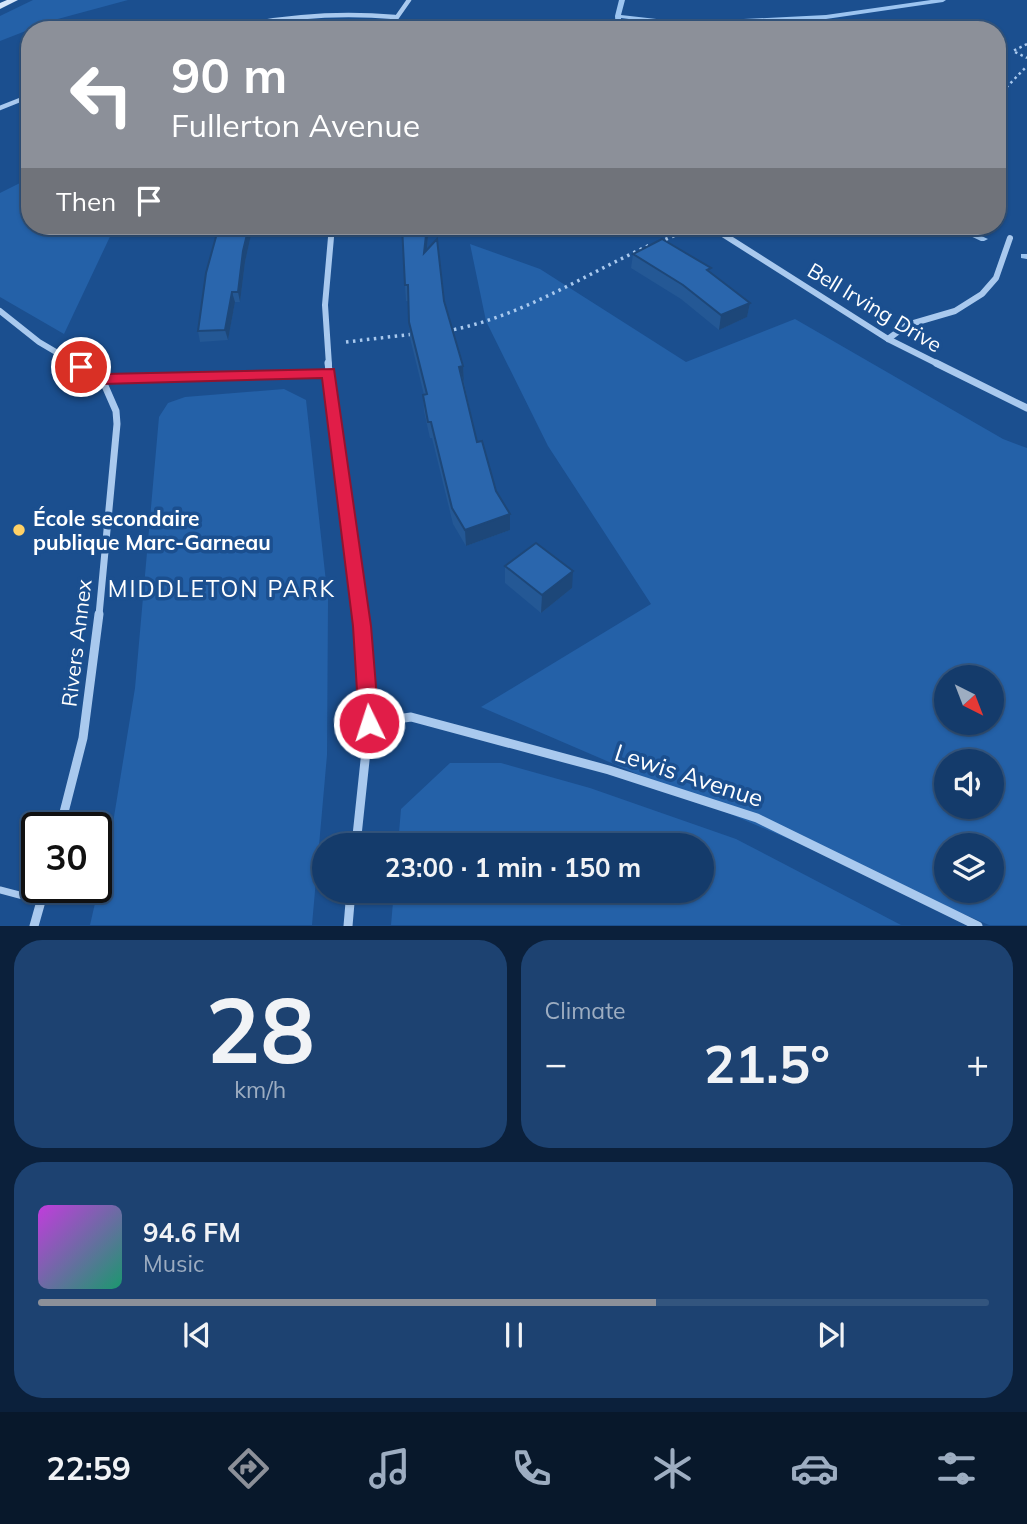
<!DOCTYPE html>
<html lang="en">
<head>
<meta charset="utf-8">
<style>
  body { margin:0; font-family:Mulish,sans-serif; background:#1d4271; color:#f1f3f6; height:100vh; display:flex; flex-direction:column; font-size:26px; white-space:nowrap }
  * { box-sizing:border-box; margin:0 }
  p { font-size:23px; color:#9dadc1 }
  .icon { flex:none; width:38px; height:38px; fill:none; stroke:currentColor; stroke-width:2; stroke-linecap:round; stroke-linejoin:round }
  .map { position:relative; height:926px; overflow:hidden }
  .drawer { display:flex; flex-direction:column; gap:14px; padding:14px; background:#0b203b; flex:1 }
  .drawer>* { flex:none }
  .guide { position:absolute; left:21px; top:21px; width:985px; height:214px; border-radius:28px; box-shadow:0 2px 5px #0004,0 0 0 2px #33557e; background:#8c9099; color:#fff; overflow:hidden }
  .needle { width:46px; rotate:138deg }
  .controls { position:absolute; left:934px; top:665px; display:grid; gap:14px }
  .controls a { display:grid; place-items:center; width:70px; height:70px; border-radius:50%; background:#143b6b; box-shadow:0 2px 5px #0004,0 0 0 2px #33557e; font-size:35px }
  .speed { position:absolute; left:21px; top:812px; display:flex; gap:14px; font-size:35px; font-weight:700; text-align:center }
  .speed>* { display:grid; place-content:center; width:91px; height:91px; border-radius:50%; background:#143b6b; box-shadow:0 2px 5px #0004,0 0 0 2px #33557e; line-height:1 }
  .speed .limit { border:4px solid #111; border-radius:10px; background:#fff; color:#111 }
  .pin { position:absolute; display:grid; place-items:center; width:60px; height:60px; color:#fff; margin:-30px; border:4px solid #fff; border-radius:50%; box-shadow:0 2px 7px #0007 }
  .me { position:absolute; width:77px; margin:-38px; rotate:356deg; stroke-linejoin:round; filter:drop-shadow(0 0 5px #0008) }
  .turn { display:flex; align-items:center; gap:24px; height:147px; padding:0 35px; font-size:32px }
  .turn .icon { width:91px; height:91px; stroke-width:2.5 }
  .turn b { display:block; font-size:49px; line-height:60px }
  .then { display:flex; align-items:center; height:66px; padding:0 35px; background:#0003; gap:14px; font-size:26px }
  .big { font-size:52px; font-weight:700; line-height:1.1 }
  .drawer .widget { flex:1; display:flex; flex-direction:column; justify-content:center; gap:10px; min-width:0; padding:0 24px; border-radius:28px; background:#1d4271 }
  .drawer .dial { align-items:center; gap:0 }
  .dial b { font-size:91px; line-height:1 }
  .song { display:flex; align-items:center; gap:21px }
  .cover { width:84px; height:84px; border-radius:10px; background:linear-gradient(135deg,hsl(290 70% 55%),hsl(160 70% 35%)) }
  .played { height:7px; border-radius:4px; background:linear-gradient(90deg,#8c9099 65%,#33557e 65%) }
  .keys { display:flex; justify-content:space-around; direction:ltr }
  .heat { display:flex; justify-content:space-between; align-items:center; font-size:38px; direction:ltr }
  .drawer .tiles { flex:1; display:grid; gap:14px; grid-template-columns:1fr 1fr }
  .widget:last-child { grid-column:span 2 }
  .trip { position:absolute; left:312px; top:833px; width:402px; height:70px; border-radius:35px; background:#143b6b; box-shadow:0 2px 5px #0004,0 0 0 2px #33557e; font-weight:700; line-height:70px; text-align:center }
  .tabs { display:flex; height:112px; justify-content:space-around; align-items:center; background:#08182b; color:#9dadc1 }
  .tabs .icon { width:49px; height:49px }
  .tabs .active { color:#8c9099 }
  .tabs b { font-size:32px; color:#f1f3f6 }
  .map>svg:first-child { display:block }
  .green { fill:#2461a8; fill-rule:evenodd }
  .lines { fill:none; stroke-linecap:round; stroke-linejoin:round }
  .stream { fill:#9cc4f0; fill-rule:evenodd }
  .path-far1 { stroke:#a9c9ee; stroke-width:2.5; stroke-dasharray:2.5 3.5; stroke-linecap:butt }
  .path { stroke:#a9c9ee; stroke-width:3.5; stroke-dasharray:2.5 4.5; stroke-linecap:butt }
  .service { stroke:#a9c9ee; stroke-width:7 }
  .minor-far3 { stroke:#a9c9ee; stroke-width:4.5 }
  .minor-far2 { stroke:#a9c9ee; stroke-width:6 }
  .minor-far1 { stroke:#a9c9ee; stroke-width:7 }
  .minor { stroke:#a9c9ee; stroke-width:9 }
  .secondary { fill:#d6e6fa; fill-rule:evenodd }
  .wall { fill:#245895 }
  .shaded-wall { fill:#1d4779 }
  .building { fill:#2a66ad; stroke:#1d4779; stroke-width:2 }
  .route { fill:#e11d48; stroke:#92132f; stroke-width:2 }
  .poi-dot { fill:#ffd166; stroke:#1b4f8f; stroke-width:2.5 }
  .labels { text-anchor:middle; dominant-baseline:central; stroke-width:7; stroke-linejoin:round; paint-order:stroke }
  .street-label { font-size:21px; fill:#fff; stroke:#1b4f8f }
  .poi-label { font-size:21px; font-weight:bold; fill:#fff; stroke:#1b4f8f; text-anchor:start }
  .neighbourhood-label { font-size:23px; letter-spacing:2px; fill:#fff; stroke:#1b4f8f }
  .near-street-label { font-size:24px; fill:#fff; stroke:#1b4f8f }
</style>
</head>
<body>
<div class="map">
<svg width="1027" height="926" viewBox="0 0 1027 926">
  <rect width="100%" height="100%" fill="#1b4f8f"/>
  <g class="green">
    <path d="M 33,0 L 128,0 L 54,20 L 0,41 L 0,16 Z"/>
    <path d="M 30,178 L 30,226 L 115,226 L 64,334 L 0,297 L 0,193 Z"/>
    <path d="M 470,244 L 540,269 L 686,362 L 795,319 L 1003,439 L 1027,448 L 1027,925 L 989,925 L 481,707 L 651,604 L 548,446 L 486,321 ZM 947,677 L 992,677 L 992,723 L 947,723 ZM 947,761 L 992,761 L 992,807 L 947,807 ZM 947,845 L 992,845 L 992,891 L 947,891 Z"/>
    <path d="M 284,389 L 306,400 L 328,600 L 327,755 L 312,925 L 90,925 L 112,829 L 135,688 L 159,417 L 168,403 L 185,397 Z"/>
    <path d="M 450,763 L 501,763 L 590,788 L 736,839 L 901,925 L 391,925 L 394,891 L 702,891 L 702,845 L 398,845 L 401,809 Z"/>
  </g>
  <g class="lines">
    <g class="stream">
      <path d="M 619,0 L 625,0 L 621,15 L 683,22 L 826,15 L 931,0 L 946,0 L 943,2 L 826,19 L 683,26 L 621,18 L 622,30 L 616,30 L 615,16 Z"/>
      <path d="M 949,226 L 959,226 L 988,239 L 984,241 L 981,241 Z"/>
      <path d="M 1021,254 L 1027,254 L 1027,259 L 1021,258 Z"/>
    </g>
    <g class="path-far1">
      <path d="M 1027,44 L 1013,51 L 1027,58"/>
      <path d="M 998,96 L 1027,66"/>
    </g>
    <g class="path">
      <path d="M 659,242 L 693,228"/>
      <path d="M 447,331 C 521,317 582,276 650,245"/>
      <path d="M 346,342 L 414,334"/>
    </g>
    <path class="service" d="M 0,890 L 42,901"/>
    <g class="minor-far3">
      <path d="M 224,30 C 281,16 336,12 395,17"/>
      <path d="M 388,30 L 409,0"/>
      <path d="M 0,108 L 30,96"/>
    </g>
    <g class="minor-far2">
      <path d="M 710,226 L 888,339 L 940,365"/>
      <path d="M 0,311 L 39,342 L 78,365"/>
      <path d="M 888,339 L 907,325 L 955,311 L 982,294 L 996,278 L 1010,238"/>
      <path d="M 329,365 L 325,305 L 332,226"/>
    </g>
    <g class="minor-far1">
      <path d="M 75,363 L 102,379 L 329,373"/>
      <path d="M 328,363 L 361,615"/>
      <path d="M 936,363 L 1027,408"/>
      <path d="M 99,615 L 117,424 L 116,411 L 102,379"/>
    </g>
    <g class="minor">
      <path d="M 369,723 L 411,717 L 609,770 L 757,818 L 978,926"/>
      <path d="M 60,828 L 83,738 L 99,614"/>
      <path d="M 356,845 L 369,723 L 360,614"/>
      <path d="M 34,926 L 45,887"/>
      <path d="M 348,926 L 351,891"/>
    </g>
    <path class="secondary" d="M 7,0 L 18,0 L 0,9 L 0,3 Z"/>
  </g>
  <g class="wall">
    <path d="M 217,226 L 253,226 L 245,262 L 240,302 L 235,302 L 228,340 L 200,342 L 198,331 L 218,229 Z"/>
    <path d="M 429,226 L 427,250 L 444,301 L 463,366 L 464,382 L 477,442 L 510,530 L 466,546 L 453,524 L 432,438 L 430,438 L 424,411 L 423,395 L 424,395 L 410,338 L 408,301 L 406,301 L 405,285 Z"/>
    <path d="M 633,254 L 710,272 L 750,303 L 747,317 L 719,330 L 681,299 L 631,268 Z"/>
    <path d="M 505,566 L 572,588 L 541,613 L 505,583 Z"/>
  </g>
  <g class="shaded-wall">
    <path d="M 249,226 L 253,226 L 245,262 L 240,302 L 238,292 L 243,251 Z"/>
    <path d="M 427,226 L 429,226 L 425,269 L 424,253 Z"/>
    <path d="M 232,292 L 235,302 L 228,340 L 225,330 Z"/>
    <path d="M 750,303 L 747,317 L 719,330 L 721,315 Z"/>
    <path d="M 463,366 L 464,382 L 459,367 Z"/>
    <path d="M 510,514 L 510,530 L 466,546 L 465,530 Z"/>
    <path d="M 573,571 L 572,588 L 541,613 L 542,595 Z"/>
  </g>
  <g class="building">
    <path d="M 219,226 L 249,226 L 243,251 L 238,292 L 232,292 L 225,330 L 198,331 L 206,273 Z"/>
    <path d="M 402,226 L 427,226 L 424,253 L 437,239 L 444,301 L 463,366 L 459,367 L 477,442 L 482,441 L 496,491 L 510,514 L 465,530 L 452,508 L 431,422 L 428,422 L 423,395 L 427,394 L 409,322 L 408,285 L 405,285 Z"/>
    <path d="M 662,239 L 711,268 L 707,270 L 750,303 L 721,315 L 683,285 L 633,254 Z"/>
    <path d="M 536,543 L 573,571 L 542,595 L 505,566 Z"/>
  </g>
  <path class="route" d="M 81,362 L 104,374 L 334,369 L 371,626 L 379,723 L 376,729 L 369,731 L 362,729 L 359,723 L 353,626 L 322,378 L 102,384 L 76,370 L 73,367 Z"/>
  <circle class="poi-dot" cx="19" cy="530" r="7"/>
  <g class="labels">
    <g class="street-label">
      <text transform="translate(875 307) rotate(31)">Bell Irving Drive</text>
      <text transform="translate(76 643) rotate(-83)">Rivers Annex</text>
    </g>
    <g class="poi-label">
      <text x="33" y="518">École secondaire<tspan x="33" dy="24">publique Marc-Garneau</tspan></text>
    </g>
    <g class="neighbourhood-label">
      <text x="222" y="588">MIDDLETON PARK</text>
    </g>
    <g class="near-street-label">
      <text transform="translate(689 775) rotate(18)">Lewis Avenue</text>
    </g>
  </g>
</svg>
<div class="controls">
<a><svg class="needle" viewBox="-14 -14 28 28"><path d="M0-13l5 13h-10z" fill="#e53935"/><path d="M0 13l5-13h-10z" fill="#9dadc1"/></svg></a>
<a><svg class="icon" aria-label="sound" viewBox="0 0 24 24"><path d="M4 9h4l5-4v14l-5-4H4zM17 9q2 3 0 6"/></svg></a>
<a><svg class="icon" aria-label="layers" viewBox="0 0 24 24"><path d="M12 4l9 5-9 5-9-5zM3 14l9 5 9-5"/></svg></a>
</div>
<div class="speed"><div class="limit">30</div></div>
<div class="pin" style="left:81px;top:367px;background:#d93025"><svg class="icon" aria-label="arrive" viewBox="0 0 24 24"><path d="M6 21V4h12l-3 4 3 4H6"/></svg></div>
<svg class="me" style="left:369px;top:723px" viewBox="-20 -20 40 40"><circle r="17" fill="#e11d48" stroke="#fff" stroke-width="3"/><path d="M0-11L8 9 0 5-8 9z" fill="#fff"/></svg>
<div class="trip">23:00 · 1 min · 150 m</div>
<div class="guide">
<div class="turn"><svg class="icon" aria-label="left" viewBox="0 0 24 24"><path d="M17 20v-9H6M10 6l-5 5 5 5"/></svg><div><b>90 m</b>Fullerton Avenue</div></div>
<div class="then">Then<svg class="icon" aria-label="arrive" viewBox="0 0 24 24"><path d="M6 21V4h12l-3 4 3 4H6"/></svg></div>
</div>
</div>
<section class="drawer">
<div class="tiles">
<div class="widget dial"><b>28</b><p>km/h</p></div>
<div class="widget"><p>Climate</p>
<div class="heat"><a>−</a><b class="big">21.5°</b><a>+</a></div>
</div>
<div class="widget">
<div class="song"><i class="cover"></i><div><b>94.6 FM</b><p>Music</p></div></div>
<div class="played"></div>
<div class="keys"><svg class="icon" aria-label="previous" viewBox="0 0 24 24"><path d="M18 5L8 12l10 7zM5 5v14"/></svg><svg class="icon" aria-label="pause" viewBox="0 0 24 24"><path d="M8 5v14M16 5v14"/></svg><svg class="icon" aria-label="next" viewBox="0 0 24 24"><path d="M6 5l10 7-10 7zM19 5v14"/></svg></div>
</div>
</div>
</section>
<nav class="tabs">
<b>22:59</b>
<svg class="icon active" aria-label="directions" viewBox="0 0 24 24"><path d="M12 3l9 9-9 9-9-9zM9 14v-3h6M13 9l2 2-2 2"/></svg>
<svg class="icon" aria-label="music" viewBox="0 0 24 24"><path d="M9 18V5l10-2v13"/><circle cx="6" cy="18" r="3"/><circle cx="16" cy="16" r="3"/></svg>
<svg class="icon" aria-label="phone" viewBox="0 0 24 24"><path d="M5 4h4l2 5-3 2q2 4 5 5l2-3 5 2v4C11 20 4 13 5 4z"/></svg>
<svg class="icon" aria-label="climate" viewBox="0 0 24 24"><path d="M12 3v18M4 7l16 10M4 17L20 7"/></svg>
<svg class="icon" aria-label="car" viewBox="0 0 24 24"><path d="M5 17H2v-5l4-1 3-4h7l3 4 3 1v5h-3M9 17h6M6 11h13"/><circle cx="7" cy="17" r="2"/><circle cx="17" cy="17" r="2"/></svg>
<svg class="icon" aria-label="filters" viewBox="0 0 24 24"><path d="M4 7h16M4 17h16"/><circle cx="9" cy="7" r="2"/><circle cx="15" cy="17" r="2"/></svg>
</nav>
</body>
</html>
